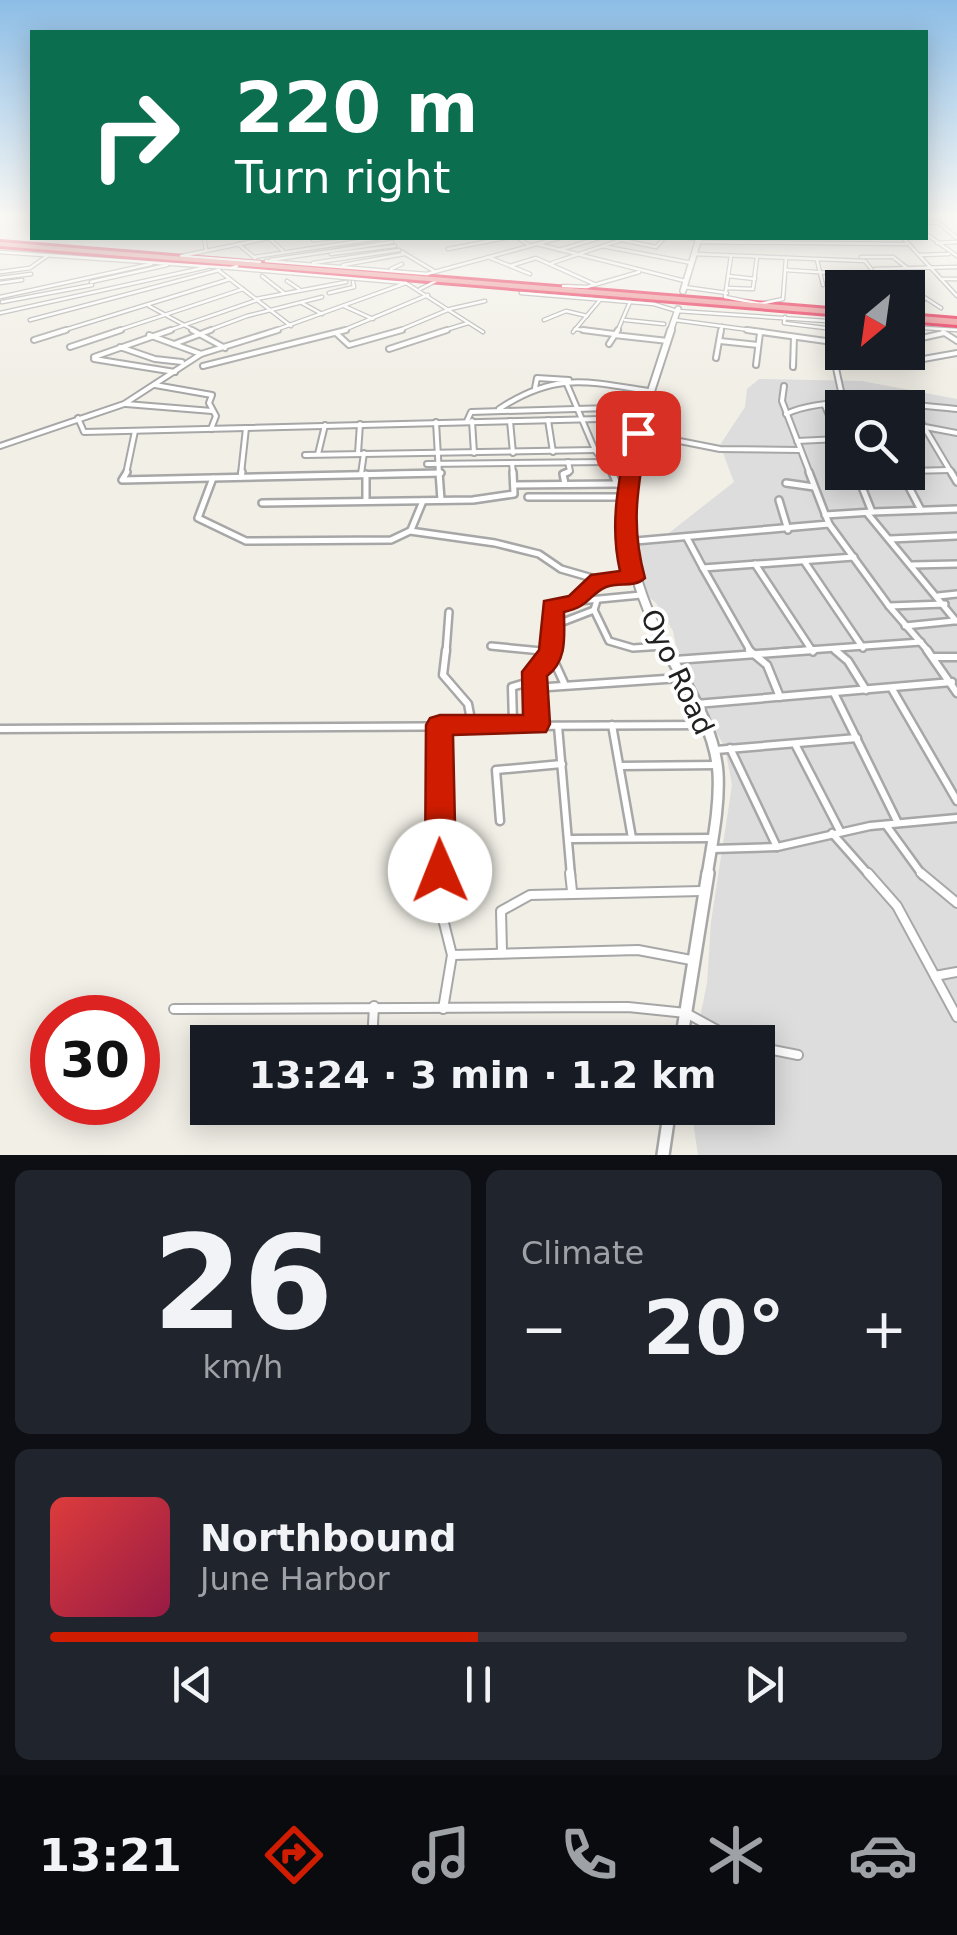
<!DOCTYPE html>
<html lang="en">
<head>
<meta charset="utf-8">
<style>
  body { margin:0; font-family:"DejaVu Sans",sans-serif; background:#20242c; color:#f1f3f6; height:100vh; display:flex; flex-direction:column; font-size:38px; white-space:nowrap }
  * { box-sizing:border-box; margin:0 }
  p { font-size:32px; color:#9ea1a6 }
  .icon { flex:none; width:55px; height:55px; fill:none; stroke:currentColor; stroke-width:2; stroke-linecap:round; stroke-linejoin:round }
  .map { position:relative; height:1155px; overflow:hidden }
  .details { display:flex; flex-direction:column; gap:15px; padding:15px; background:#0d0f14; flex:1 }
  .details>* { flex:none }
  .hud { position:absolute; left:30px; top:30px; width:898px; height:210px; border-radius:0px; box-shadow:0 5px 25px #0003; background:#0b6e4f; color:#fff; overflow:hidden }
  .needle { width:65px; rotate:209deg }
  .fabs { position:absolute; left:825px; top:270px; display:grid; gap:20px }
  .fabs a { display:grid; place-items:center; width:100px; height:100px; border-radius:0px; background:#171b24; box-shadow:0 5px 25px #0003; font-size:50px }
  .speed { position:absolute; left:30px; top:995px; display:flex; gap:20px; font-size:50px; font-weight:700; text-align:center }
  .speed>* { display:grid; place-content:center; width:130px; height:130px; border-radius:50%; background:#171b24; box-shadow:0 5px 25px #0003; line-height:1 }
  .speed .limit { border:15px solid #d22; background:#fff; color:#111 }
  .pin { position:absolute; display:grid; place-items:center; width:85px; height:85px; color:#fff; margin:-42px; border-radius:20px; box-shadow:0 5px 15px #0006 }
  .me { position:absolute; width:110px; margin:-55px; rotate:359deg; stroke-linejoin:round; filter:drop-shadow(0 0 8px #0008) }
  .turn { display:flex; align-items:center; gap:35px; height:210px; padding:0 40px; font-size:45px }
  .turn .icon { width:130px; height:130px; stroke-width:2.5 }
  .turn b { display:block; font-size:70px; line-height:85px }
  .big { font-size:75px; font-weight:700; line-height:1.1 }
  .details .card { flex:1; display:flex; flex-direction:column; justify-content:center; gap:15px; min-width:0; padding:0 35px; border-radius:15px; background:#20242c }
  .details .dial { align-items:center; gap:0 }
  .dial b { font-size:130px; line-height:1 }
  .song { display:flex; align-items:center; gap:30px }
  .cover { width:120px; height:120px; border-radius:15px; background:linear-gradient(135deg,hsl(0 70% 55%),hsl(340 70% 35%)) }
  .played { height:10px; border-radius:5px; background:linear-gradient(90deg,#d01c00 50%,#363941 50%) }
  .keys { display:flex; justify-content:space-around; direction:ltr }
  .heat { display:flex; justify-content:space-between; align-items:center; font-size:55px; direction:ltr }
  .details .tiles { flex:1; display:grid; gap:15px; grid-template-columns:1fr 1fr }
  .card:last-child { grid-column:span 2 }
  .trip { position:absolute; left:190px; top:1025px; width:585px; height:100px; border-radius:0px; background:#171b24; box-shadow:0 5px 25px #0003; font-weight:700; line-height:100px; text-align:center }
  .tab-bar { display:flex; height:160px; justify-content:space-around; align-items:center; background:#090b0e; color:#9ea1a6 }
  .tab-bar .icon { width:70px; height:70px }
  .tab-bar .selected { color:#d01c00 }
  .tab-bar b { font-size:45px; color:#f1f3f6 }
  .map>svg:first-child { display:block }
  .residential { fill:#dedddd; fill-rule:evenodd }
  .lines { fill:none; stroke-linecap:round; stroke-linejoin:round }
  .minor-far4-casing { stroke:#a7a7a7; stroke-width:5 }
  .minor-far3-casing { stroke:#a7a7a7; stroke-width:8 }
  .minor-far2-casing { stroke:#a7a7a7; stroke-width:10 }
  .minor-far1-casing { stroke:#a7a7a7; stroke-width:11 }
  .minor-casing { stroke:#a7a7a7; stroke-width:12 }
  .tertiary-far4-casing { stroke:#a7a7a7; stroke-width:8 }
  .tertiary-far3-casing { stroke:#a7a7a7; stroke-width:10 }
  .tertiary-far2-casing { stroke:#a7a7a7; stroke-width:12 }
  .tertiary-far1-casing { stroke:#a7a7a7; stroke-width:14 }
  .tertiary-casing { stroke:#a7a7a7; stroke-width:16 }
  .motorway-casing { stroke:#e81a45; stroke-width:6 }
  .minor-far4 { stroke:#fff; stroke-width:2.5 }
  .minor-far3 { stroke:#fff; stroke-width:4 }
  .minor-far2 { stroke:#fff; stroke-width:5 }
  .minor-far1 { stroke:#fff; stroke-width:6 }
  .minor { stroke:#fff; stroke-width:8 }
  .tertiary-far4 { stroke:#fff; stroke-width:5 }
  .tertiary-far3 { stroke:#fff; stroke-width:6 }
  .tertiary-far2 { stroke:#fff; stroke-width:8 }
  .tertiary-far1 { stroke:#fff; stroke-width:9 }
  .tertiary { stroke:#fff; stroke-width:11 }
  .motorway { fill:#ed898e; fill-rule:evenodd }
  .route { fill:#d01c00; stroke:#871200; stroke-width:2.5 }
  .labels { text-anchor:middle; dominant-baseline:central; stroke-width:8; stroke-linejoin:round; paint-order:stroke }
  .street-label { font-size:28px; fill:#202020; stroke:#fff }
</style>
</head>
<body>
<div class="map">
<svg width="957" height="1155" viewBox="0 0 957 1155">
  <rect width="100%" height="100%" fill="#f1efe6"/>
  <path class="residential" d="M 759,379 L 862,381 L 957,399 L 957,1155 L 698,1155 L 691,1108 L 758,1108 L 758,1042 L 695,1042 L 707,983 L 711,922 L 732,785 L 725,748 L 680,665 L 673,631 L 656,603 L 643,592 L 634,549 L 643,541 L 660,540 L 734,482 L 720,445 L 745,407 L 747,389 ZM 842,408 L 908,408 L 908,472 L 842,472 Z"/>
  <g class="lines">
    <defs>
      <g id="minor-far4">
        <path d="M 925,222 L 939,223 L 957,238"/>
        <path d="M 925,233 L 957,256"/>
        <path d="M 204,238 L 206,249"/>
        <path d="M 269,238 L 283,251"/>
        <path d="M 518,238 L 529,245"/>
        <path d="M 612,238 L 656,247"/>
        <path d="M 688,238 L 699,239"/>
        <path d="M 903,238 L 957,296"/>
        <path d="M 770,239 L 774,238"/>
        <path d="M 313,240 L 337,238"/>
        <path d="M 698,242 L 909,244"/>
        <path d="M 937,243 L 957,242"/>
        <path d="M 238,244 L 255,258"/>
        <path d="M 537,244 L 685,281"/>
        <path d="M 602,246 L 692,263"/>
        <path d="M 656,247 L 664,238"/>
        <path d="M 448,249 L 505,238"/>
        <path d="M 559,250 L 599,238"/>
        <path d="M 0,252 L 231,268"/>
        <path d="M 402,252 L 434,271"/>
        <path d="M 331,254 L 395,246"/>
        <path d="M 695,254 L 865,261 L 886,288"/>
        <path d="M 920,255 L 949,254"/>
        <path d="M 731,256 L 725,297 L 761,304"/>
        <path d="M 254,257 L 380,238"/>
        <path d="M 488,257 L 530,274"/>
        <path d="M 861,257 L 893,257 L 907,268"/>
        <path d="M 271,260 L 392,242"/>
        <path d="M 817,260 L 823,285"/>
        <path d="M 266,261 L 427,274"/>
        <path d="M 260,262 L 181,256 L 269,238"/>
        <path d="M 313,263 L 399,250"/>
        <path d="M 552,263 L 621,240"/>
        <path d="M 343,265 L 404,254"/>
        <path d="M 237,266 L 231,268 L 406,283 L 483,332"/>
        <path d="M 510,266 L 536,258 L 594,284"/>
        <path d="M 391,269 L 402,264"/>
        <path d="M 875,269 L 957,267"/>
        <path d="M 218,270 L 291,326"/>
        <path d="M 786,270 L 876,276"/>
        <path d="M 0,272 L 30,268 L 47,256"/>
        <path d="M 427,274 L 559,238"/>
        <path d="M 850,274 L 851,288"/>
        <path d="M 907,274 L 921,295 L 941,308"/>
        <path d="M 262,276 L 284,293"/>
        <path d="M 728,276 L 755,279"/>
        <path d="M 0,278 L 31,274"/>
        <path d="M 941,279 L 957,279"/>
        <path d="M 287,281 L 299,289"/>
        <path d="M 91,282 L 167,265"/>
        <path d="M 0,283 L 22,280"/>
        <path d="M 563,286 L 587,287 L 639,272"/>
        <path d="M 684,287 L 727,293"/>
        <path d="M 727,288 L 753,289 L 757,257"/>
        <path d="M 420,289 L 436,281"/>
        <path d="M 329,293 L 354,287 L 353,282"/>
        <path d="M 521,293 L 654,304 L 677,311 L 842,322"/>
        <path d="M 0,297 L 151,264"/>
        <path d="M 256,299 L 346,282"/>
        <path d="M 908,301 L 924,300"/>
        <path d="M 2,302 L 92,285"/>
        <path d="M 302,303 L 322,314"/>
        <path d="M 760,304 L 783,299 L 786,258"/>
        <path d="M 149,306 L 197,332"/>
        <path d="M 344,306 L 373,319"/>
        <path d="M 908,307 L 918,315"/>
        <path d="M 0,313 L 207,267"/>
        <path d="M 785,317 L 784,323 L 842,330"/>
        <path d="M 30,320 L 219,270"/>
        <path d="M 544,320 L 566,311 L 587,316"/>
        <path d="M 625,320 L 664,324"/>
        <path d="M 675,320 L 765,332"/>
        <path d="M 908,327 L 957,330"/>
        <path d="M 575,329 L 602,332"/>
        <path d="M 58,332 L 230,279"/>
        <path d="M 113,332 L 243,289"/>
        <path d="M 164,332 L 257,300"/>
        <path d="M 204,332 L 247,316 L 322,297"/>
        <path d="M 270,332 L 406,283"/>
        <path d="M 339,332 L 428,295"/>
        <path d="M 395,332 L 450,309 L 485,301"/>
        <path d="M 439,332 L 468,323"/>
        <path d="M 573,332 L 600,300"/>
        <path d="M 617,332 L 630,302"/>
        <path d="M 721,332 L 722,326"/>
      </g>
      <g id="minor-far3">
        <path d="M 192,330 L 225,348"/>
        <path d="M 583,330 L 614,334"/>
        <path d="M 747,330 L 833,342"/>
        <path d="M 834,330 L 834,359 L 844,405"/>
        <path d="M 943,332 L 957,341"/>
        <path d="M 336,333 L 349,345 L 402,330"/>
        <path d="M 149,335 L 201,354"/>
        <path d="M 614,335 L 668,341"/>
        <path d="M 34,340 L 66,330"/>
        <path d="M 720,341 L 758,345"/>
        <path d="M 908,341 L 944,333"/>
        <path d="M 174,344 L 211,330"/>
        <path d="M 609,344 L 618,330"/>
        <path d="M 70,347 L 121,330"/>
        <path d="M 120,347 L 155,359 L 182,362"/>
        <path d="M 389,349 L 447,330"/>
        <path d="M 834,353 L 854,355"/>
        <path d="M 94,357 L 171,330"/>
        <path d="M 716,358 L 721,330"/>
        <path d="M 94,359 L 175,372"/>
        <path d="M 756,365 L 760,333"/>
        <path d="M 890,365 L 957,353"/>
        <path d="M 203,366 L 346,330"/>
        <path d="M 793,367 L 794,337"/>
        <path d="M 566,382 L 595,450 L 613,474"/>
        <path d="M 155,385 L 212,395 L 209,403 L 216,416 L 211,429"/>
        <path d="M 784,386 L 782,401 L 810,474"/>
        <path d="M 535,388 L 537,378 L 569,380"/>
        <path d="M 126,404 L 212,411"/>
        <path d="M 911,405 L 952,474"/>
        <path d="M 825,406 L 842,446"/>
        <path d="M 499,409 C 555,372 586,381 648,391"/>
        <path d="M 786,414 C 829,394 910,405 957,409"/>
        <path d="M 78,418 L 84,432 L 641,418"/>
        <path d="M 548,420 L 553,452"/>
        <path d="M 467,421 L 471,412 L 643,407"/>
        <path d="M 472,421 L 474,453"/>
        <path d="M 510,421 L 513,453"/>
        <path d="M 436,422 L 439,474"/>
        <path d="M 925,427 L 957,433"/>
        <path d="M 639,433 L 720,449 L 799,450"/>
        <path d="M 797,441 L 839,439"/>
        <path d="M 0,446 L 124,404 L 201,354 L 278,330"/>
        <path d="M 358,453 L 360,424"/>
        <path d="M 318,454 L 325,425"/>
        <path d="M 305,455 L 595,450"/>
        <path d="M 512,463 L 513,474"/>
        <path d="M 427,464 L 606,462"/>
        <path d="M 908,471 L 950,470"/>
        <path d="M 126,474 L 135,431"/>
        <path d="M 241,474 L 246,428"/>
        <path d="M 361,474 L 364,453"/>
        <path d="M 382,474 L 441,473"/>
        <path d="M 563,474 L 570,471 L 568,462"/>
      </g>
      <g id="minor-far2">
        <path d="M 127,472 L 122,480 L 441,473"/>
        <path d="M 439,472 L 441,500"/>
        <path d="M 612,472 L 617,484 L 626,489"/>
        <path d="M 901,472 L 921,510"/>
        <path d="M 951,472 L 957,482"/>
        <path d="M 366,474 L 366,501"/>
        <path d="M 241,477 L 242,472"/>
        <path d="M 213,478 L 198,518 L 246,541 L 391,540 L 410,531 L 495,543 L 539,554 L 561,569 L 599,580 L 633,578"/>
        <path d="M 786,483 L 814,487"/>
        <path d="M 565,484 L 563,474 L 568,472"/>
        <path d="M 514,485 L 616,484"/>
        <path d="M 528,497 L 625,497"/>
        <path d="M 779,500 L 788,530"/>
        <path d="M 262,503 L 473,500 L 514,494 L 513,472"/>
        <path d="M 872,512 L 957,509"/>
        <path d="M 867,513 L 956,621"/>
        <path d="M 825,515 L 872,512 L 856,472"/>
        <path d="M 829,524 L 889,606 L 929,652"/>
        <path d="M 411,530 L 423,501"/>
        <path d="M 687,538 L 703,568 L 854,557"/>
        <path d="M 890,539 L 957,536"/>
        <path d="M 624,542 L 829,524 L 809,472"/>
        <path d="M 804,561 L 863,648"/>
        <path d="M 755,564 L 813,652"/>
        <path d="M 912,565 L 957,564"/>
        <path d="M 703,568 L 751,652"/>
        <path d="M 938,596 L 957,594"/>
        <path d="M 597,600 L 594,610 L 609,641 L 633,648 L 664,646"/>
        <path d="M 579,601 L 641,595"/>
        <path d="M 889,606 L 945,604"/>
        <path d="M 555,625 L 594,610"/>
        <path d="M 905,626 L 954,621"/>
        <path d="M 491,646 L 552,652"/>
        <path d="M 446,652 L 449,612"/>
        <path d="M 550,652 L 555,633 L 552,606 L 576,602 L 599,581"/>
        <path d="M 780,652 L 921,642"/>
      </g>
      <g id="minor-far1">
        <path d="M 446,650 L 443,675 L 468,704 L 472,725"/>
        <path d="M 549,650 L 564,683"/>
        <path d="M 749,650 L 767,665 L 780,697"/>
        <path d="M 835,650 L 848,661 L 866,690"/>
        <path d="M 927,650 L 957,693"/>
        <path d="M 935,657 L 957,657"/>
        <path d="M 675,660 L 814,650"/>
        <path d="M 892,689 L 957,801"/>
        <path d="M 834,693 L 898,823"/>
        <path d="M 696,704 L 952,682"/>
        <path d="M 513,723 L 512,687 L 522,684 L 534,688 L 680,678"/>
        <path d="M 536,724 L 534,671 L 551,650"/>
        <path d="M 439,725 L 441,876"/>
        <path d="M 612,725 L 632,838"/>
        <path d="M 558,726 L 571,876"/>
        <path d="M 0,729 L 704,725"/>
        <path d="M 796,746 L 840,831"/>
        <path d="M 730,748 L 777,847"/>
        <path d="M 716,750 L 857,738"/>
        <path d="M 620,766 L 717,765"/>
        <path d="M 500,821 L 496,770 L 562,764"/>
        <path d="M 886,825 L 923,876"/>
        <path d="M 832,833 L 870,876"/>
        <path d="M 570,839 L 712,838"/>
        <path d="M 713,849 L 777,847 L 870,826 L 957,818"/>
      </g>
      <g id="minor">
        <path d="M 441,873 L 441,911 L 452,955 L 443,1009"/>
        <path d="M 570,873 L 572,891"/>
        <path d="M 868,873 L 897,906 L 957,1017"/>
        <path d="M 921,873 L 957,903"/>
        <path d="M 502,951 L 501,911 L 530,895 L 702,891"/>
        <path d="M 453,955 L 638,950 L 691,960"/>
        <path d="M 935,976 L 957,972"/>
        <path d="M 174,1009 L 628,1007 L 686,1013 L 739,1042"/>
        <path d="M 372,1042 L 374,1006"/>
        <path d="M 758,1047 L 798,1055"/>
        <path d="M 578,1108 L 666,1118"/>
      </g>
      <g id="tertiary-far4">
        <path d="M 683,291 L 699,238"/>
        <path d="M 670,332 L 678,309"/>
      </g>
      <path id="tertiary-far3" d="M 629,474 L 640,425 L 671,330"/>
      <path id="tertiary-far2" d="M 629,472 C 620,538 637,595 668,652"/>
      <path id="tertiary-far1" d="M 667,650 C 688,688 715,729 718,773 C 720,807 712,843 707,876"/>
      <g id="tertiary">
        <path d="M 681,1042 L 708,873"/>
        <path d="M 663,1155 L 670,1108"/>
      </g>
      <g id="motorway">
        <path d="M 0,242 L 842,310 L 842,315 L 0,246 Z"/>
        <path d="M 908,315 L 957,319 L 957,325 L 908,321 Z"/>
      </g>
    </defs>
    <use href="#minor-far4" class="minor-far4-casing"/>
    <use href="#minor-far3" class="minor-far3-casing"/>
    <use href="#minor-far2" class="minor-far2-casing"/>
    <use href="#minor-far1" class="minor-far1-casing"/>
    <use href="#minor" class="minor-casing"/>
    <use href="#tertiary-far4" class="tertiary-far4-casing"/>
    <use href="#tertiary-far3" class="tertiary-far3-casing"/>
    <use href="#tertiary-far2" class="tertiary-far2-casing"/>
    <use href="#tertiary-far1" class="tertiary-far1-casing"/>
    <use href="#tertiary" class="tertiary-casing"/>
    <use href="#motorway" class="motorway-casing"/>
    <use href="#minor-far4" class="minor-far4"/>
    <use href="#minor-far3" class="minor-far3"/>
    <use href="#minor-far2" class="minor-far2"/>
    <use href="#minor-far1" class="minor-far1"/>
    <use href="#minor" class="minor"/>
    <use href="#tertiary-far4" class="tertiary-far4"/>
    <use href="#tertiary-far3" class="tertiary-far3"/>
    <use href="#tertiary-far2" class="tertiary-far2"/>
    <use href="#tertiary-far1" class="tertiary-far1"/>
    <use href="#tertiary" class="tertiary"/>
    <use href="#motorway" class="motorway"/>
  </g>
  <linearGradient id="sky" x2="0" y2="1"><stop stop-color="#8cbde6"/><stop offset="0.57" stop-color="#f9f8f4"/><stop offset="1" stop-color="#f9f8f4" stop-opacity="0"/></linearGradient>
  <rect width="957" height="380" fill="url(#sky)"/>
  <path class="route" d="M 638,428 L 647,433 C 638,487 630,524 645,578 C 633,589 620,581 606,587 C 588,595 591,606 564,612 C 564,635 568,660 547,676 L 550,724 L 546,732 L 453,735 L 456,871 L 451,881 L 440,885 L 429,881 L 425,871 L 426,725 L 430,718 L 440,715 L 523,715 L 522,672 L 539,650 L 544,601 L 569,596 L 591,575 L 620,571 C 609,523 619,481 628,433 Z"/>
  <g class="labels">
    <g class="street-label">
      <text transform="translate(677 672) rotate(65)">Oyo Road</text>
    </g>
  </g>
</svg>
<div class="fabs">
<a><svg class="needle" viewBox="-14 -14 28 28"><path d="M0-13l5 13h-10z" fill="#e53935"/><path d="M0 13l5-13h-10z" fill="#9ea1a6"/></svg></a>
<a><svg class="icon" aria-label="search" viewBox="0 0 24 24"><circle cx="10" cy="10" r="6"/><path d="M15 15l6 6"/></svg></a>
</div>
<div class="speed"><div class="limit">30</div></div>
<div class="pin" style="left:638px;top:433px;background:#d93025"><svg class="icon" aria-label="arrive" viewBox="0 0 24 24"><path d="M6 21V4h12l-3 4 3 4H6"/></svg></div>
<svg class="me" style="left:440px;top:871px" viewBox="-20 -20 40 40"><circle r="19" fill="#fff"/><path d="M0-13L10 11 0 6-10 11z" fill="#d01c00"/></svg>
<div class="trip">13:24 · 3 min · 1.2 km</div>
<div class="hud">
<div class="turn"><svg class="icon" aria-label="right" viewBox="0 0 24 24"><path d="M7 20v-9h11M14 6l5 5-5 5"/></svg><div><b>220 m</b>Turn right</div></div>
</div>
</div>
<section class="details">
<div class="tiles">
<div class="card dial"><b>26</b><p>km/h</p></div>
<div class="card"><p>Climate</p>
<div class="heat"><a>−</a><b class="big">20°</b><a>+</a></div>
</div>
<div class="card">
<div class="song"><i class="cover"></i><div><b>Northbound</b><p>June Harbor</p></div></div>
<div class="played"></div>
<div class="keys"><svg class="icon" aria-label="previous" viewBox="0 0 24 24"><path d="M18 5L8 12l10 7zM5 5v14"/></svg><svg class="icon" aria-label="pause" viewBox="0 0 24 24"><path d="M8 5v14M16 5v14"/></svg><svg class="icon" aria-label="next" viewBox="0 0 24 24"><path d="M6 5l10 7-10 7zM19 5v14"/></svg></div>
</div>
</div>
</section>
<nav class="tab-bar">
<b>13:21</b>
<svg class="icon selected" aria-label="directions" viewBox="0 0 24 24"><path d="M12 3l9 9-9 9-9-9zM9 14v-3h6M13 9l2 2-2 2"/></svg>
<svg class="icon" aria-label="music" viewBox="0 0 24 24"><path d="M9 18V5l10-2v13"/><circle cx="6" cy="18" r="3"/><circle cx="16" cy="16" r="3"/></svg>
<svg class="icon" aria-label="phone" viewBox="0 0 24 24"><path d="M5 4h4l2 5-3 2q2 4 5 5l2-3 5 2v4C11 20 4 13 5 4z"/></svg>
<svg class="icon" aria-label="climate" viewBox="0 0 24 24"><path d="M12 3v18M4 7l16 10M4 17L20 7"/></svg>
<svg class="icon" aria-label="car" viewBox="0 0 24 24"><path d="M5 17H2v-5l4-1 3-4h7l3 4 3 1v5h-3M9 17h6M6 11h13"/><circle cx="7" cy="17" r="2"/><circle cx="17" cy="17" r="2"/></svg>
</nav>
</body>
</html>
